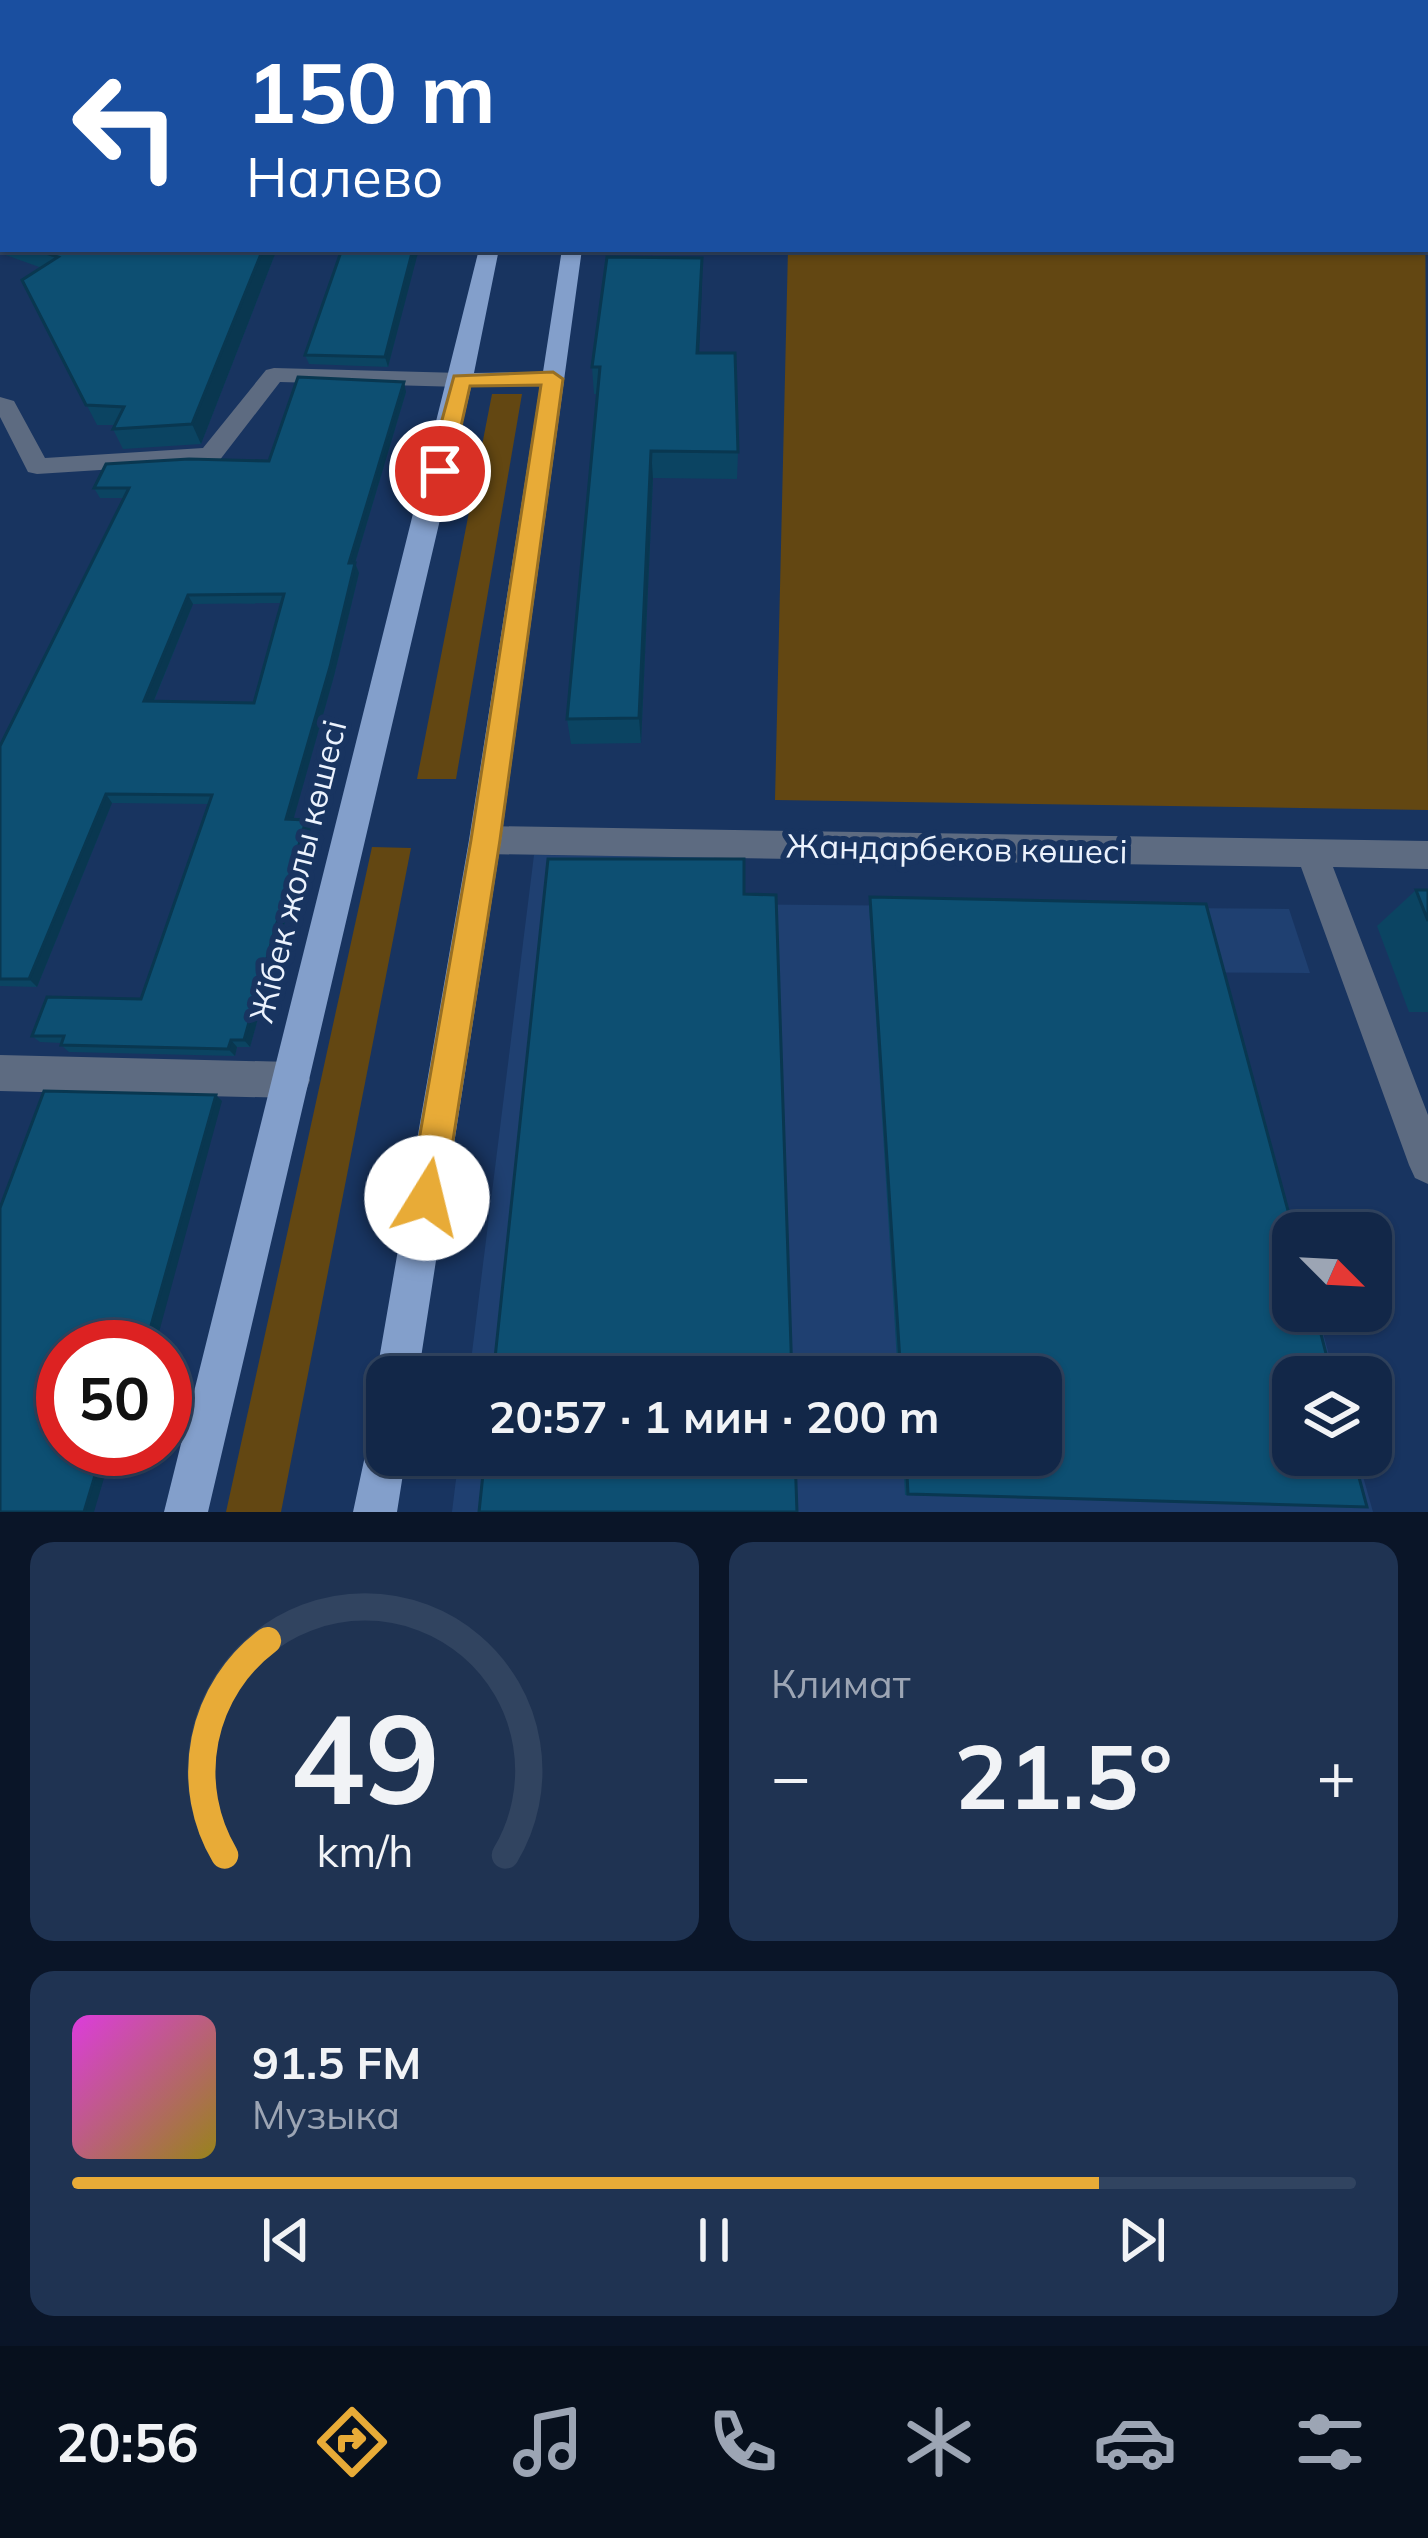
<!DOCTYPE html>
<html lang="ru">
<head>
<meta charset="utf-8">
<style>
  body { margin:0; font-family:Mulish,sans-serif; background:#1f3352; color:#f1f3f6; height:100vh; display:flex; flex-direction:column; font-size:45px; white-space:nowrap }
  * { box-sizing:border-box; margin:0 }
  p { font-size:39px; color:#9ca5b4 }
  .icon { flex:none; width:66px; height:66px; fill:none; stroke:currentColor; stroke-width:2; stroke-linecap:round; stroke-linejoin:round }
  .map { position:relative; height:1512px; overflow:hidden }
  .sheet { display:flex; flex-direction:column; gap:30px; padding:30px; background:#0a1528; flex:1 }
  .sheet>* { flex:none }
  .banner { position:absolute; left:0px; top:0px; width:1428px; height:252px; box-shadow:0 3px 9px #0004,0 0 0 3px #314460; background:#1a4fa0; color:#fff; overflow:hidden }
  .needle { width:78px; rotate:114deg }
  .tools { position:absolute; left:1272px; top:1212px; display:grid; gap:24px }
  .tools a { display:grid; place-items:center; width:120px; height:120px; border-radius:24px; background:#122748; box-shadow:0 3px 9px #0004,0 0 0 3px #314460; font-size:60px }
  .speed { position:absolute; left:36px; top:1320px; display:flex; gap:24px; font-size:60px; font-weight:700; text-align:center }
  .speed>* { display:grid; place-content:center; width:156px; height:156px; border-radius:50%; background:#122748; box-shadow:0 3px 9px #0004,0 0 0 3px #314460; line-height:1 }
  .speed .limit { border:18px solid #d22; background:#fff; color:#111 }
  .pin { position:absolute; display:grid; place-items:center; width:102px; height:102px; color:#fff; margin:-51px; border:6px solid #fff; border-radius:50%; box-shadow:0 3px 12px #0007 }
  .me { position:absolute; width:132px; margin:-66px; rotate:9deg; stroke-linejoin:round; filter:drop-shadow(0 0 9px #0008) }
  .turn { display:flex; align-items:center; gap:42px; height:252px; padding:0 48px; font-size:54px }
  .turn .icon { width:156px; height:156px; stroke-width:2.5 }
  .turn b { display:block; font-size:84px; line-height:102px }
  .big { font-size:90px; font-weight:700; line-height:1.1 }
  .sheet .widget { flex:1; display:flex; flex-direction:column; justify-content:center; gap:18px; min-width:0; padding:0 42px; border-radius:24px; background:#1f3352 }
  .sheet .dial { align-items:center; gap:0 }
  .dial svg { height:312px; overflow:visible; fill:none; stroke:#314460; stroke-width:7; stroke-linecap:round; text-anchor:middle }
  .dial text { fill:#f1f3f6; stroke:none }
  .song { display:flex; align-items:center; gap:36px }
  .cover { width:144px; height:144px; border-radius:18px; background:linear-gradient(135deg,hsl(300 70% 55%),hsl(50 70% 35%)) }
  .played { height:12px; border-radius:6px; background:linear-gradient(90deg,#e8ab37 80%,#314460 80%) }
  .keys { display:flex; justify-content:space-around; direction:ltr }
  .heat { display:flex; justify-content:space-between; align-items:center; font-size:66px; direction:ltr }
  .sheet .tiles { flex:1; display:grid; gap:30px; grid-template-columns:1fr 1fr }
  .widget:last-child { grid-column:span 2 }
  .trip { position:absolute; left:366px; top:1356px; width:696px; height:120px; border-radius:24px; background:#122748; box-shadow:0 3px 9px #0004,0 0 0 3px #314460; font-weight:700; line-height:120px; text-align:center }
  .menu { display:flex; height:192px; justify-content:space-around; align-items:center; background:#07101d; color:#9ca5b4 }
  .menu .icon { width:84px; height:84px }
  .menu .selected { color:#e8ab37 }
  .menu b { font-size:54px; color:#f1f3f6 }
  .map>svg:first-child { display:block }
  .built { fill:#1f4071 }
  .green { fill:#634712 }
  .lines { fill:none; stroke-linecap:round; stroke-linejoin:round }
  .minor { fill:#5d6b81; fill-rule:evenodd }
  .major { fill:#839fcb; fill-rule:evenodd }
  .wall { fill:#0b4462; fill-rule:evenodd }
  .shaded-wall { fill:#093750 }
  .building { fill:#0d4f72; stroke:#093750; stroke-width:3; fill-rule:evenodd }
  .route { fill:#e8ab37; stroke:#976f24; stroke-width:3 }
  .labels { text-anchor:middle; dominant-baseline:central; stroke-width:12; stroke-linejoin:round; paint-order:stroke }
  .street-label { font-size:33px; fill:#ebf2fd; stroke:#183460 }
</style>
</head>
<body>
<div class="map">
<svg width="1428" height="1512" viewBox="0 0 1428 1512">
  <rect width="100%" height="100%" fill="#183460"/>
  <path class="built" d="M 534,855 L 714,857 L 714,904 L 1289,909 L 1310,973 L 1115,972 L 1244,1050 L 1295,1233 L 1293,1311 L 1317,1311 L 1335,1377 L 1293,1377 L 1293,1455 L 1357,1455 L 1373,1512 L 452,1512 L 459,1455 L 1041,1455 L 1041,1377 L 469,1377 Z"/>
  <g class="green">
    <path d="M 1425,162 L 1428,810 L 775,800 L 788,249 L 1425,249 Z"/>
    <path d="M 492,394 L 522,394 L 456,779 L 417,779 Z"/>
    <path d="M 372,847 L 411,848 L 281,1512 L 226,1512 Z"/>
  </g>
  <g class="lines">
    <g class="minor">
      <rect x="1425" y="77" width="3" height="10"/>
      <path d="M 0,92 L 3,93 L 3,103 L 0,102 Z"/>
      <path d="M 274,368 L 461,373 L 472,380 L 461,387 L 280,382 L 219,461 L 210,463 L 37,474 L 28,472 L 0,417 L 0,397 L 14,401 L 45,458 L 203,448 L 266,370 Z"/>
      <path d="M 485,826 L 1428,841 L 1428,869 L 1333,867 L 1428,1115 L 1428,1184 L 1415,1178 L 1409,1165 L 1301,867 L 485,854 L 474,850 L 469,840 L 474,830 Z"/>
      <path d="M 0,1055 L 292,1062 L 305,1067 L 310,1080 L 305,1093 L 292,1098 L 0,1091 Z"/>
    </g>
    <g class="major">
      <path d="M 539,0 L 555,0 L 538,3 Z"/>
      <path d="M 601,0 L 617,0 L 600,3 Z"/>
      <path d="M 479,249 L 499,249 L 474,373 L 543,372 L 562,249 L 582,249 L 501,840 L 418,1377 L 387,1377 L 387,1394 L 376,1377 L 469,840 L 540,386 L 471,387 L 208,1512 L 164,1512 Z"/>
      <path d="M 387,1416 L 387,1455 L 406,1455 L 397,1512 L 353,1512 L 372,1423 Z"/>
    </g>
  </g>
  <g class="wall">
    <path d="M 293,0 L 389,0 L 388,3 L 291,3 Z"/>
    <path d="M 3,190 L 3,249 L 277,249 L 201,444 L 123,449 L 113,429 L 115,425 L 97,425 L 22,280 L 42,268 L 0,253 L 0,191 Z"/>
    <path d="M 870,249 L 910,249 L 871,251 Z"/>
    <path d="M 702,258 L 699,353 L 738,452 L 737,479 L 653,478 L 641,743 L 571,744 L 567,719 L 597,394 L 594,394 L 592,367 Z"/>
    <path d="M 416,259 L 388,367 L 309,364 L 305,355 Z"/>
    <path d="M 406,392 L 355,563 L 359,573 L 334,676 L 293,820 L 306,820 L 311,828 L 250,1047 L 237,1047 L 235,1056 L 69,1052 L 61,1045 L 62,1043 L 40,1042 L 32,1036 L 141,999 L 209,804 L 112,803 L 37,987 L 0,986 L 0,746 L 124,498 L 100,498 L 94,488 L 269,461 ZM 282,603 L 254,703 L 154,701 L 193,604 Z"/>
    <path d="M 1416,890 L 1428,890 L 1428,1012 L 1409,1012 L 1377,926 Z"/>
    <path d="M 870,897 L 1367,1507 L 905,1495 L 903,1455 L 1041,1455 L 1041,1377 L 898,1377 L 869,905 Z"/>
  </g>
  <g class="shaded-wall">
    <path d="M 209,0 L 244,0 L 245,3 L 206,3 Z"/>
    <path d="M 263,249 L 277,249 L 201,444 L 192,424 Z"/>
    <path d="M 413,249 L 419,249 L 388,367 L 385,357 Z"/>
    <path d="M 702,258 L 702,285 L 698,380 L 697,353 Z"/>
    <path d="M 404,382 L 406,392 L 352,573 L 349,563 Z"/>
    <path d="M 651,451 L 653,478 L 641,743 L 639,718 Z"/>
    <path d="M 355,563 L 359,573 L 334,676 L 291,828 L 286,819 Z"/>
    <path d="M 188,595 L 193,604 L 150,710 L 144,701 Z"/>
    <path d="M 106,794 L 112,803 L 37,987 L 29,979 Z"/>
    <path d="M 306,820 L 311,828 L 250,1047 L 244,1040 Z"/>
    <path d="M 231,1040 L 237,1047 L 235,1056 L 228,1049 Z"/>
    <path d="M 216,1095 L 222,1101 L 155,1347 L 145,1347 Z"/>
    <path d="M 103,1449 L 112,1451 L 94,1512 L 84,1512 Z"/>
  </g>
  <g class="building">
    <path d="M 90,0 L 209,0 L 206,3 L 88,3 Z"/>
    <path d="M 293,0 L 347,0 L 345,3 L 291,3 Z"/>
    <path d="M 645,0 L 717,0 L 717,3 L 644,3 Z"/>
    <path d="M 953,0 L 969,0 L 968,3 L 951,3 Z"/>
    <path d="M 1031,0 L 1061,0 L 1066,3 L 1029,3 Z"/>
    <path d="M 3,190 L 3,238 L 0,237 L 0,191 Z"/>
    <path d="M 34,249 L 263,249 L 192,424 L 113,429 L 124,407 L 86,405 L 22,280 L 58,257 Z"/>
    <path d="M 342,249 L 413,249 L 385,357 L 305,355 Z"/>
    <path d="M 607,257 L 702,258 L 697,353 L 735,353 L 738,452 L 651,451 L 639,718 L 567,719 L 600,367 L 592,367 Z"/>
    <path d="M 298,377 L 404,382 L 349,563 L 355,563 L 330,667 L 286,819 L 306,820 L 244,1040 L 231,1040 L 228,1049 L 61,1045 L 64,1036 L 32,1036 L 47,997 L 141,999 L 212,795 L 106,794 L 29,979 L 0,979 L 0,746 L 129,488 L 94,488 L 106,464 L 189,459 L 269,461 ZM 284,594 L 254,703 L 144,701 L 188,595 Z"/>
    <path d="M 548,859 L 744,859 L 744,894 L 776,895 L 792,1377 L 493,1377 Z"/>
    <path d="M 1416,890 L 1428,890 L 1428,921 Z"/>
    <path d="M 870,897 L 1206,904 L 1294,1233 L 1293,1311 L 1315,1311 L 1332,1377 L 1293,1377 L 1293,1455 L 1353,1455 L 1367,1507 L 908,1494 L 906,1455 L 1041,1455 L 1041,1377 L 901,1377 Z"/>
    <path d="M 44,1091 L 216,1095 L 145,1347 L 63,1347 L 63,1449 L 103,1449 L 84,1512 L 0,1512 L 0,1208 Z"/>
    <path d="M 485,1455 L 795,1455 L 797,1512 L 479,1512 Z"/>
  </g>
  <path class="route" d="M 553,372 L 563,379 L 500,840 L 444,1198 L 439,1210 L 427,1216 L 414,1210 L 409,1198 L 471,840 L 541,385 L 470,386 L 451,471 L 440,479 L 428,471 L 454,376 Z"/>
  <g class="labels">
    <g class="street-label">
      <text transform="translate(957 848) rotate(1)">Жандарбеков көшесі</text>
      <text transform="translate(297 871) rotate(-76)">Жібек жолы көшесі</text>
    </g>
  </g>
</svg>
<div class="tools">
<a><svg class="needle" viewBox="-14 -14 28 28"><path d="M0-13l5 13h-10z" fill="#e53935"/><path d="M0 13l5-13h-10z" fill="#9ca5b4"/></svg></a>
<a><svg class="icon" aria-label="layers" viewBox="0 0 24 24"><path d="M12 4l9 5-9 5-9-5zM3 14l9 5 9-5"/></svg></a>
</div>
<div class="speed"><div class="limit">50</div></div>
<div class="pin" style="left:440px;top:471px;background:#d93025"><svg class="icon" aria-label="arrive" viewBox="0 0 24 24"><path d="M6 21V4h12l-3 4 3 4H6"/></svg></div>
<svg class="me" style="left:427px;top:1198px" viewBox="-20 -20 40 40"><circle r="19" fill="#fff"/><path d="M0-13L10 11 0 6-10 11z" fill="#e8ab37"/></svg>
<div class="trip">20:57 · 1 мин · 200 m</div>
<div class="banner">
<div class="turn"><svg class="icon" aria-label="left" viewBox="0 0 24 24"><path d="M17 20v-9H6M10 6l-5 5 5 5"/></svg><div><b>150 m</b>Налево</div></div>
</div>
</div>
<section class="sheet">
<div class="tiles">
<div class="widget dial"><svg viewBox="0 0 100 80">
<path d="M14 69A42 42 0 1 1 86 69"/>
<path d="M14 69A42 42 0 0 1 25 14" stroke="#e8ab37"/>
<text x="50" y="56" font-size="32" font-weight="700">49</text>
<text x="50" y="72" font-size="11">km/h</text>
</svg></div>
<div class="widget"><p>Климат</p>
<div class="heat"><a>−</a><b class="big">21.5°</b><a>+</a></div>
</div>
<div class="widget">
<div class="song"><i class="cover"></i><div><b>91.5 FM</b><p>Музыка</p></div></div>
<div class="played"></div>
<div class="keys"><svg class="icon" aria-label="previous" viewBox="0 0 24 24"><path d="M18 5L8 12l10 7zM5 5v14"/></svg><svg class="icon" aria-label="pause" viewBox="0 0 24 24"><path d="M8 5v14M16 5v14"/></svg><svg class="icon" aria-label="next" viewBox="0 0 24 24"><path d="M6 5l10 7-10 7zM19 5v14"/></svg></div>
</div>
</div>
</section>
<nav class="menu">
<b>20:56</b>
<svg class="icon selected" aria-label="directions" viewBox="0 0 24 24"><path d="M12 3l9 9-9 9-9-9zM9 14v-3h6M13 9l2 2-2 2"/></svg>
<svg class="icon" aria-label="music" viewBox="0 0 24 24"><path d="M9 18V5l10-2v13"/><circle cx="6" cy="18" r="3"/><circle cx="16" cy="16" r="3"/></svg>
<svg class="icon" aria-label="phone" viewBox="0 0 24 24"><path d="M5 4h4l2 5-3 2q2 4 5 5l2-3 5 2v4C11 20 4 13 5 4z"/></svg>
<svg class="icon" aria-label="climate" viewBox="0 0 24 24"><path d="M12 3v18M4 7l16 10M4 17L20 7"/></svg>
<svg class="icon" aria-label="car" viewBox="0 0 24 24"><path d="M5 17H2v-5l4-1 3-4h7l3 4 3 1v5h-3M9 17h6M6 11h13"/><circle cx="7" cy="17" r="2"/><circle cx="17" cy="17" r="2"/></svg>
<svg class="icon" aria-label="filters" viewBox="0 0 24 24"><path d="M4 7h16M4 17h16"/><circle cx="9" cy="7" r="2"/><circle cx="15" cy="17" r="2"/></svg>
</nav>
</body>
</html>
